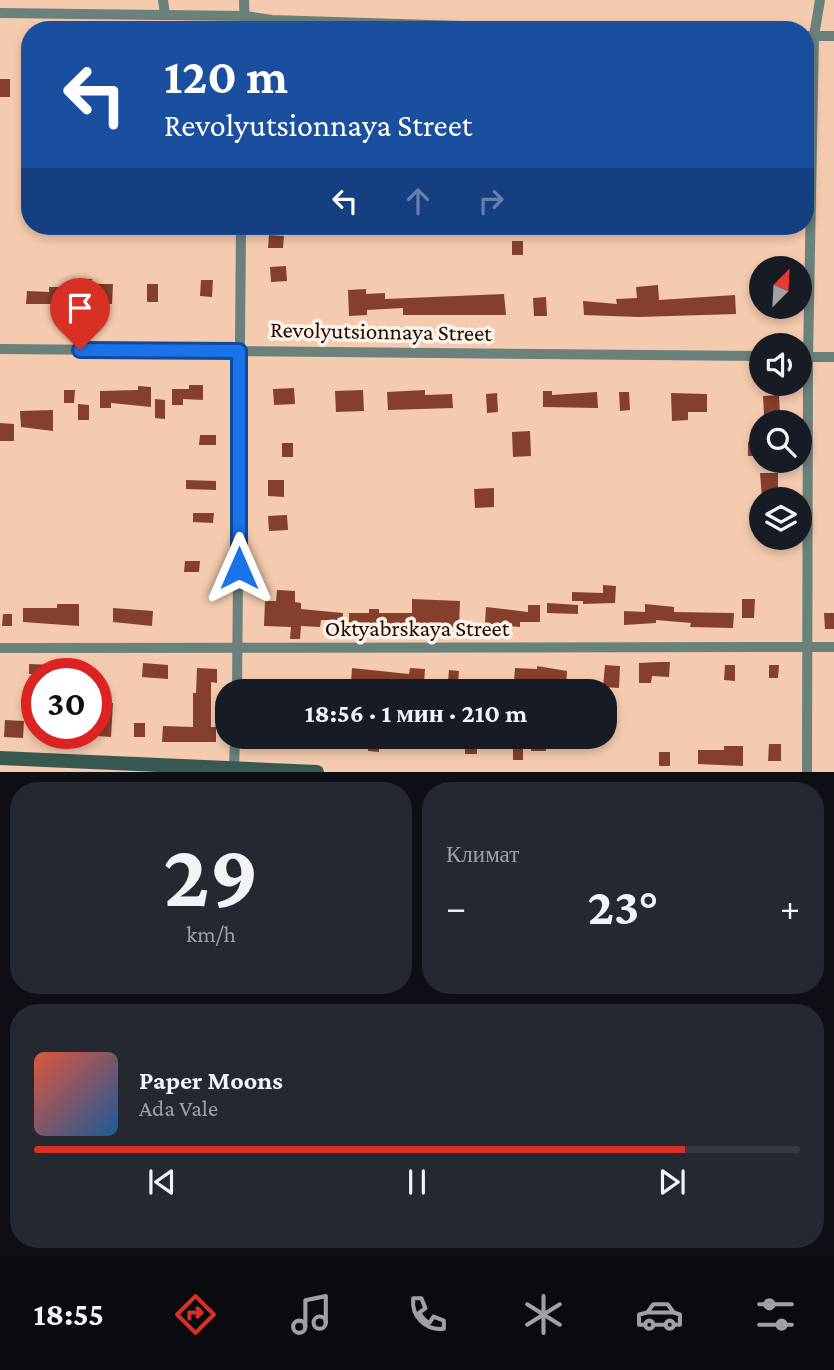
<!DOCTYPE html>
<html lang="ru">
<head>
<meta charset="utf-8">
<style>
  body { margin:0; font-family:"Crimson Pro",serif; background:#242831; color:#f1f3f6; height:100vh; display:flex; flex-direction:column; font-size:26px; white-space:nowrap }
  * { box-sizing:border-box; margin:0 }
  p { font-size:23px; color:#9ea1a6 }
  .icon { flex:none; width:38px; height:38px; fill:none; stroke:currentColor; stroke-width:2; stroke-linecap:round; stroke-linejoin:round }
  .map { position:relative; height:772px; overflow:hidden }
  .drawer { display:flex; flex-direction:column; gap:10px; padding:10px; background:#0d0f14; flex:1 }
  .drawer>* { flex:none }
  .guide { position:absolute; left:21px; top:21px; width:793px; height:214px; border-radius:28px; box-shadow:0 4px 10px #0003; background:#1a4fa0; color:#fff; overflow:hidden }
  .needle { width:46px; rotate:24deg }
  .buttons { position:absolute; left:749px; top:256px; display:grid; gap:14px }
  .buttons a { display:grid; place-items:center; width:63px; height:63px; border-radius:50%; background:#171b24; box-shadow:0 4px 10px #0003; font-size:35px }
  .speed { position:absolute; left:21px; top:658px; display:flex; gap:14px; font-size:35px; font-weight:700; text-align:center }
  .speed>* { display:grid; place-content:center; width:91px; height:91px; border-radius:50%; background:#171b24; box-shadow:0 4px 10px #0003; line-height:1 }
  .speed .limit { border:10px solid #d22; background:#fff; color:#111 }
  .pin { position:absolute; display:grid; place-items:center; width:60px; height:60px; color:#fff; margin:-72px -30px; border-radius:50% 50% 50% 0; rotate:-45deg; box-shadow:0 0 7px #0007 }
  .pin .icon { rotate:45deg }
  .me { position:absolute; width:77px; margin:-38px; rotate:0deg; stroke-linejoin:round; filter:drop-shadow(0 0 5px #0008) }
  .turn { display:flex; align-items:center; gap:24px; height:147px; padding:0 28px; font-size:32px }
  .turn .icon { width:91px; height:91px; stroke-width:2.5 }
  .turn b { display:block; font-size:49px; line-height:60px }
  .lanes { display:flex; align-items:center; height:66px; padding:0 28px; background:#0003; justify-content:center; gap:35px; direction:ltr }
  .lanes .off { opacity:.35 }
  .big { font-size:52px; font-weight:700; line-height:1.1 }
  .drawer .widget { flex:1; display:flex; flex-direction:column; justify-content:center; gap:10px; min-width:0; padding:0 24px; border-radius:28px; background:#242831 }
  .drawer .dial { align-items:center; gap:0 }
  .dial b { font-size:91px; line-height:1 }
  .song { display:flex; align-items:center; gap:21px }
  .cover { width:84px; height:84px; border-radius:10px; background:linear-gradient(135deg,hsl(10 70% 55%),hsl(210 70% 35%)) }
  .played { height:7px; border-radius:4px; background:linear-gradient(90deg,#d93025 85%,#363941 85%) }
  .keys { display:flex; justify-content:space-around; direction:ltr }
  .heat { display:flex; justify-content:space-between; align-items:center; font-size:38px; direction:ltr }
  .drawer .tiles { flex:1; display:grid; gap:10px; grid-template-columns:1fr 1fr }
  .widget:last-child { grid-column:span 2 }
  .trip { position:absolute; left:215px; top:679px; width:402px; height:70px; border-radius:28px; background:#171b24; box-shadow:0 4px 10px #0003; font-weight:700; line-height:70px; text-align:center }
  .menu { display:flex; height:112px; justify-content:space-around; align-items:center; background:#090b0e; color:#9ea1a6 }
  .menu .icon { width:49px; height:49px }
  .menu .on { color:#d93025 }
  .menu b { font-size:32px; color:#f1f3f6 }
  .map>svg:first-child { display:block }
  .building { fill:#84402c }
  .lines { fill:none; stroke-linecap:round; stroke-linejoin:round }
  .street { stroke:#6b817b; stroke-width:10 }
  .secondary { stroke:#385951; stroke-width:14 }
  .route-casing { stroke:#114b97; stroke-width:18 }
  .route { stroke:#1a73e8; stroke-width:12 }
  .labels { text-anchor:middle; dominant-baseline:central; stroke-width:7; stroke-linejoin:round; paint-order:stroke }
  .street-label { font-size:23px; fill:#1b0d04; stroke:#fff2e9 }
</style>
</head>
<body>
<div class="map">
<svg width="834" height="772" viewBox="0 0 834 772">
  <rect width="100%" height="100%" fill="#f4cbae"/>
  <g class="building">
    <rect x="0" y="79" width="10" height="18"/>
    <path d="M 269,235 L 284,236 L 283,248 L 268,248 Z"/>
    <rect x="512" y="241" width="11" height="14"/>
    <path d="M 286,266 L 287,281 L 271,282 L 270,267 Z"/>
    <path d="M 77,279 L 92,279 L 92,284 L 113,284 L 112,304 L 26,304 L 27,291 L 49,292 L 49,287 L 77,287 Z"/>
    <path d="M 201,280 L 213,280 L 212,297 L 200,296 Z"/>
    <rect x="147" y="284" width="11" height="18"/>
    <path d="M 658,285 L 659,300 L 735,295 L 736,314 L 638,317 L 584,315 L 583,301 L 617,304 L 616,299 L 637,298 L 636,287 Z"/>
    <path d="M 366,289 L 366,294 L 385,293 L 385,299 L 504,294 L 506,315 L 403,315 L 403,308 L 367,310 L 367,315 L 349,316 L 348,290 Z"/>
    <path d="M 546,297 L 547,316 L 534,316 L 533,298 Z"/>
    <path d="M 189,385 L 203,385 L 203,400 L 183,399 L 183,405 L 172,405 L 172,389 L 189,389 Z"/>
    <path d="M 138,386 L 151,387 L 151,407 L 111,403 L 111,408 L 100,408 L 100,391 L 138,390 Z"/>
    <path d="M 294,388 L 295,404 L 274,405 L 273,389 Z"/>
    <path d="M 64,390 L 75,390 L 74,403 L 64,403 Z"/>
    <path d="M 363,390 L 364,411 L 336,412 L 335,391 Z"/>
    <path d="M 425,390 L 425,395 L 452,394 L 453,408 L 388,410 L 387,392 Z"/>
    <path d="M 543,391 L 552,391 L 552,395 L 597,392 L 598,408 L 543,407 Z"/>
    <path d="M 619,392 L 629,392 L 630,410 L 620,411 Z"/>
    <path d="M 497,393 L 498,412 L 487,413 L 486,394 Z"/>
    <path d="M 671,393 L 707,394 L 707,412 L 688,412 L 688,420 L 672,421 Z"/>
    <path d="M 779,395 L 780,415 L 764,415 L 763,396 Z"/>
    <path d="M 155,399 L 165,400 L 165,419 L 155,418 Z"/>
    <path d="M 78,404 L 89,405 L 89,420 L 78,420 Z"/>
    <path d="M 53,410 L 53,431 L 21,427 L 20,411 Z"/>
    <path d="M 0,423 L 14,424 L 14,441 L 0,441 Z"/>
    <path d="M 530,431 L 531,456 L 513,457 L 512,432 Z"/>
    <path d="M 200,435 L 216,435 L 216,445 L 199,445 Z"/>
    <rect x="748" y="442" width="12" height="14"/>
    <rect x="282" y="443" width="11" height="14"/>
    <path d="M 760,473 L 778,473 L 778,499 L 762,499 Z"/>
    <path d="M 186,480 L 216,481 L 216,490 L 186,489 Z"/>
    <path d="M 268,480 L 284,480 L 284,497 L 268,496 Z"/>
    <path d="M 494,488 L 494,507 L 475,508 L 474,489 Z"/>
    <path d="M 193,513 L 214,513 L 213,523 L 193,522 Z"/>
    <path d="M 287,515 L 288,530 L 269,531 L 268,516 Z"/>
    <path d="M 185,561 L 200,561 L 199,572 L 184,572 Z"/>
    <path d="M 603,585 L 616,586 L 615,603 L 583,604 L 583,601 L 572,601 L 572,592 L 603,593 Z"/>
    <path d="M 277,590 L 295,591 L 295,602 L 301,603 L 301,609 L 343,613 L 343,620 L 321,620 L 320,627 L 301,626 L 300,639 L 290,639 L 291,627 L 264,626 L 265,601 L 276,601 Z"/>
    <path d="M 412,599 L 460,601 L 459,627 L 349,624 L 349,613 L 369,613 L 369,609 L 379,609 L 379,613 L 412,613 Z"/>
    <path d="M 742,599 L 755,599 L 754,618 L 742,618 Z"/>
    <path d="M 547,603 L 578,605 L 578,614 L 547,613 Z"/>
    <path d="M 57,604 L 79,604 L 79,626 L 23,622 L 23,608 L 57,608 Z"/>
    <path d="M 645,604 L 674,607 L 674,612 L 734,613 L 733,628 L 690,627 L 691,623 L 656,620 L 656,623 L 624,625 L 624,611 L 645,612 Z"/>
    <path d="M 528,605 L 540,605 L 540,622 L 520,622 L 520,627 L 485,624 L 486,607 L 528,612 Z"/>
    <path d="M 113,608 L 153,611 L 152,626 L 113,622 Z"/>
    <path d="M 824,613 L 834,613 L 834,629 L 825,629 Z"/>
    <path d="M 3,614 L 12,614 L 12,626 L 2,626 Z"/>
    <path d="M 660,662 L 670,662 L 669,677 L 652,676 L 651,683 L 639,683 L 639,663 Z"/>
    <path d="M 143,663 L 168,665 L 168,679 L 142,677 Z"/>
    <path d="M 29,664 L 55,665 L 54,674 L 29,674 Z"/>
    <path d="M 605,665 L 620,666 L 619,688 L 603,687 Z"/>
    <path d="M 725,665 L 735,665 L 735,681 L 724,680 Z"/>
    <path d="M 769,665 L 779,665 L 778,678 L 769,678 Z"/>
    <path d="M 537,666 L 567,671 L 566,689 L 536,688 L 536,684 L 514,682 L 515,668 L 537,669 Z"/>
    <path d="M 197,668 L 217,669 L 217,683 L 211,682 L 211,727 L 216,727 L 216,742 L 162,742 L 163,726 L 193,727 L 193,693 L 196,693 Z"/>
    <path d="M 352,668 L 409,674 L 410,668 L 425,669 L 424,684 L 393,682 L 393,688 L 351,683 Z"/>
    <path d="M 449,670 L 459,671 L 458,683 L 448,682 Z"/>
    <path d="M 268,679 L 326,682 L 325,691 L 267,691 Z"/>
    <path d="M 99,702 L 113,703 L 111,737 L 97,736 Z"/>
    <path d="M 5,720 L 24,721 L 23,738 L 4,737 Z"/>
    <rect x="134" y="723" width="11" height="14"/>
    <path d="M 368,737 L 379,737 L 379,752 L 368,751 Z"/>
    <rect x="465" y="739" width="12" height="15"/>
    <rect x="531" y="740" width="15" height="11"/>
    <rect x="513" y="744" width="10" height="16"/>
    <path d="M 769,744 L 781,744 L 781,761 L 768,761 Z"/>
    <path d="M 724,746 L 743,746 L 743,766 L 698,764 L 698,750 L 724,750 Z"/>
    <rect x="659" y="752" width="11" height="14"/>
  </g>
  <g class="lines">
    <g class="street">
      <path d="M 163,0 L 165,14"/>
      <path d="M 244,0 L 245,30"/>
      <path d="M 0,13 L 245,16 L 272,20 L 587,30"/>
      <path d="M 805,36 L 834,36"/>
      <path d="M 0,349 L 761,356"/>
      <path d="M 800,357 L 834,357"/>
      <path d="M 0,648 L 834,647"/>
      <path d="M 237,691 L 241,226"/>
      <path d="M 234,768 L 235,737"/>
      <path d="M 807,772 L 808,357 L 814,36 L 820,0"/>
    </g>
    <path class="secondary" d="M 0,758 L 317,772"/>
  </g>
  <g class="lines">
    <defs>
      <path id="route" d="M 80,350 L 239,351 L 239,568"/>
    </defs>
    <use href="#route" class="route-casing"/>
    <use href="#route" class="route"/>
  </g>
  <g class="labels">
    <g class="street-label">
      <text transform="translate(381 331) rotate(1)">Revolyutsionnaya Street</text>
      <text x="417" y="628">Oktyabrskaya Street</text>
    </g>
  </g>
</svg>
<div class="buttons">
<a><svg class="needle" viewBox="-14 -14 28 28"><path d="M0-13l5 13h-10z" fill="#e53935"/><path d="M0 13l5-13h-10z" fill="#9ea1a6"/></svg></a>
<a><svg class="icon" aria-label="sound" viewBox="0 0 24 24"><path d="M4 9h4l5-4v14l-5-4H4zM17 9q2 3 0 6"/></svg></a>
<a><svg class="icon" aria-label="search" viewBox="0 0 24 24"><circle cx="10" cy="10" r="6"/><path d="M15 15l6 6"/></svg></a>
<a><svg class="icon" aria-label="layers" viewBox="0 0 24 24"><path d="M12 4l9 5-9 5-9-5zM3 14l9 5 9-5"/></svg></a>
</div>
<div class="speed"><div class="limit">30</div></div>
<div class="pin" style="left:80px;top:350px;background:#d93025"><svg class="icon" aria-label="arrive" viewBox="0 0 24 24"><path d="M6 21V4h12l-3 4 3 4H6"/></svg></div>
<svg class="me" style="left:239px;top:568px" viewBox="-20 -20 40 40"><path d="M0-17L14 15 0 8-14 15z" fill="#1a73e8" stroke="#fff" stroke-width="4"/></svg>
<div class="trip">18:56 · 1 мин · 210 m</div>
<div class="guide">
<div class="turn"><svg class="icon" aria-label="left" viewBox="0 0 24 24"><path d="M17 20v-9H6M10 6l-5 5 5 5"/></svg><div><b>120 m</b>Revolyutsionnaya Street</div></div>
<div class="lanes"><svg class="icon" aria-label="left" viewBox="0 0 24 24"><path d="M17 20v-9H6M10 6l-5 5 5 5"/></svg><svg class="icon off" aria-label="ahead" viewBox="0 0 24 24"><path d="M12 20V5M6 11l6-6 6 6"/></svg><svg class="icon off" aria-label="right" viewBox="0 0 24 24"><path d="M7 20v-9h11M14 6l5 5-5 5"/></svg></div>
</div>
</div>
<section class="drawer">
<div class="tiles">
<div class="widget dial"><b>29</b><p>km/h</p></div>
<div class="widget"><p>Климат</p>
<div class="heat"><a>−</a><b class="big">23°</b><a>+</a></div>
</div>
<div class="widget">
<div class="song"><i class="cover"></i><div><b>Paper Moons</b><p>Ada Vale</p></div></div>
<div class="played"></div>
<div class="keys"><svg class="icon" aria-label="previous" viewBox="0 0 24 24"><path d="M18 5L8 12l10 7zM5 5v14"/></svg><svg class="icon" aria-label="pause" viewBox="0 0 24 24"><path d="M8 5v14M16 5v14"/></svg><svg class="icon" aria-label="next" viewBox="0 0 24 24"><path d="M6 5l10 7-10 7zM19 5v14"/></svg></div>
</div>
</div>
</section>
<nav class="menu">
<b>18:55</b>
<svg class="icon on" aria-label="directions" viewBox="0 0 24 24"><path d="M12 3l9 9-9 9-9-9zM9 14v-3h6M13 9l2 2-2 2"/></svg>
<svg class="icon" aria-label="music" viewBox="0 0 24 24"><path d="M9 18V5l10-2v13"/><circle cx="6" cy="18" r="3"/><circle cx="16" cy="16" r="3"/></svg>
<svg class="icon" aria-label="phone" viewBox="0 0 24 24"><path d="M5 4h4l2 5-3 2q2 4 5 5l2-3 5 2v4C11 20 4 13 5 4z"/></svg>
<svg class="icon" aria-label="climate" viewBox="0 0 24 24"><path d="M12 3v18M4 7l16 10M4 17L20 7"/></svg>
<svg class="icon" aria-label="car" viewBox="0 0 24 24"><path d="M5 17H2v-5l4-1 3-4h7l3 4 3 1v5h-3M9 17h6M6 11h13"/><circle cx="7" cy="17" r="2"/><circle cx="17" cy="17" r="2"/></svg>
<svg class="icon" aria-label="filters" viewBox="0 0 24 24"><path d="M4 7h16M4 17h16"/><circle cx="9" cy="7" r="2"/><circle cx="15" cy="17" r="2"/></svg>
</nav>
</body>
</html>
